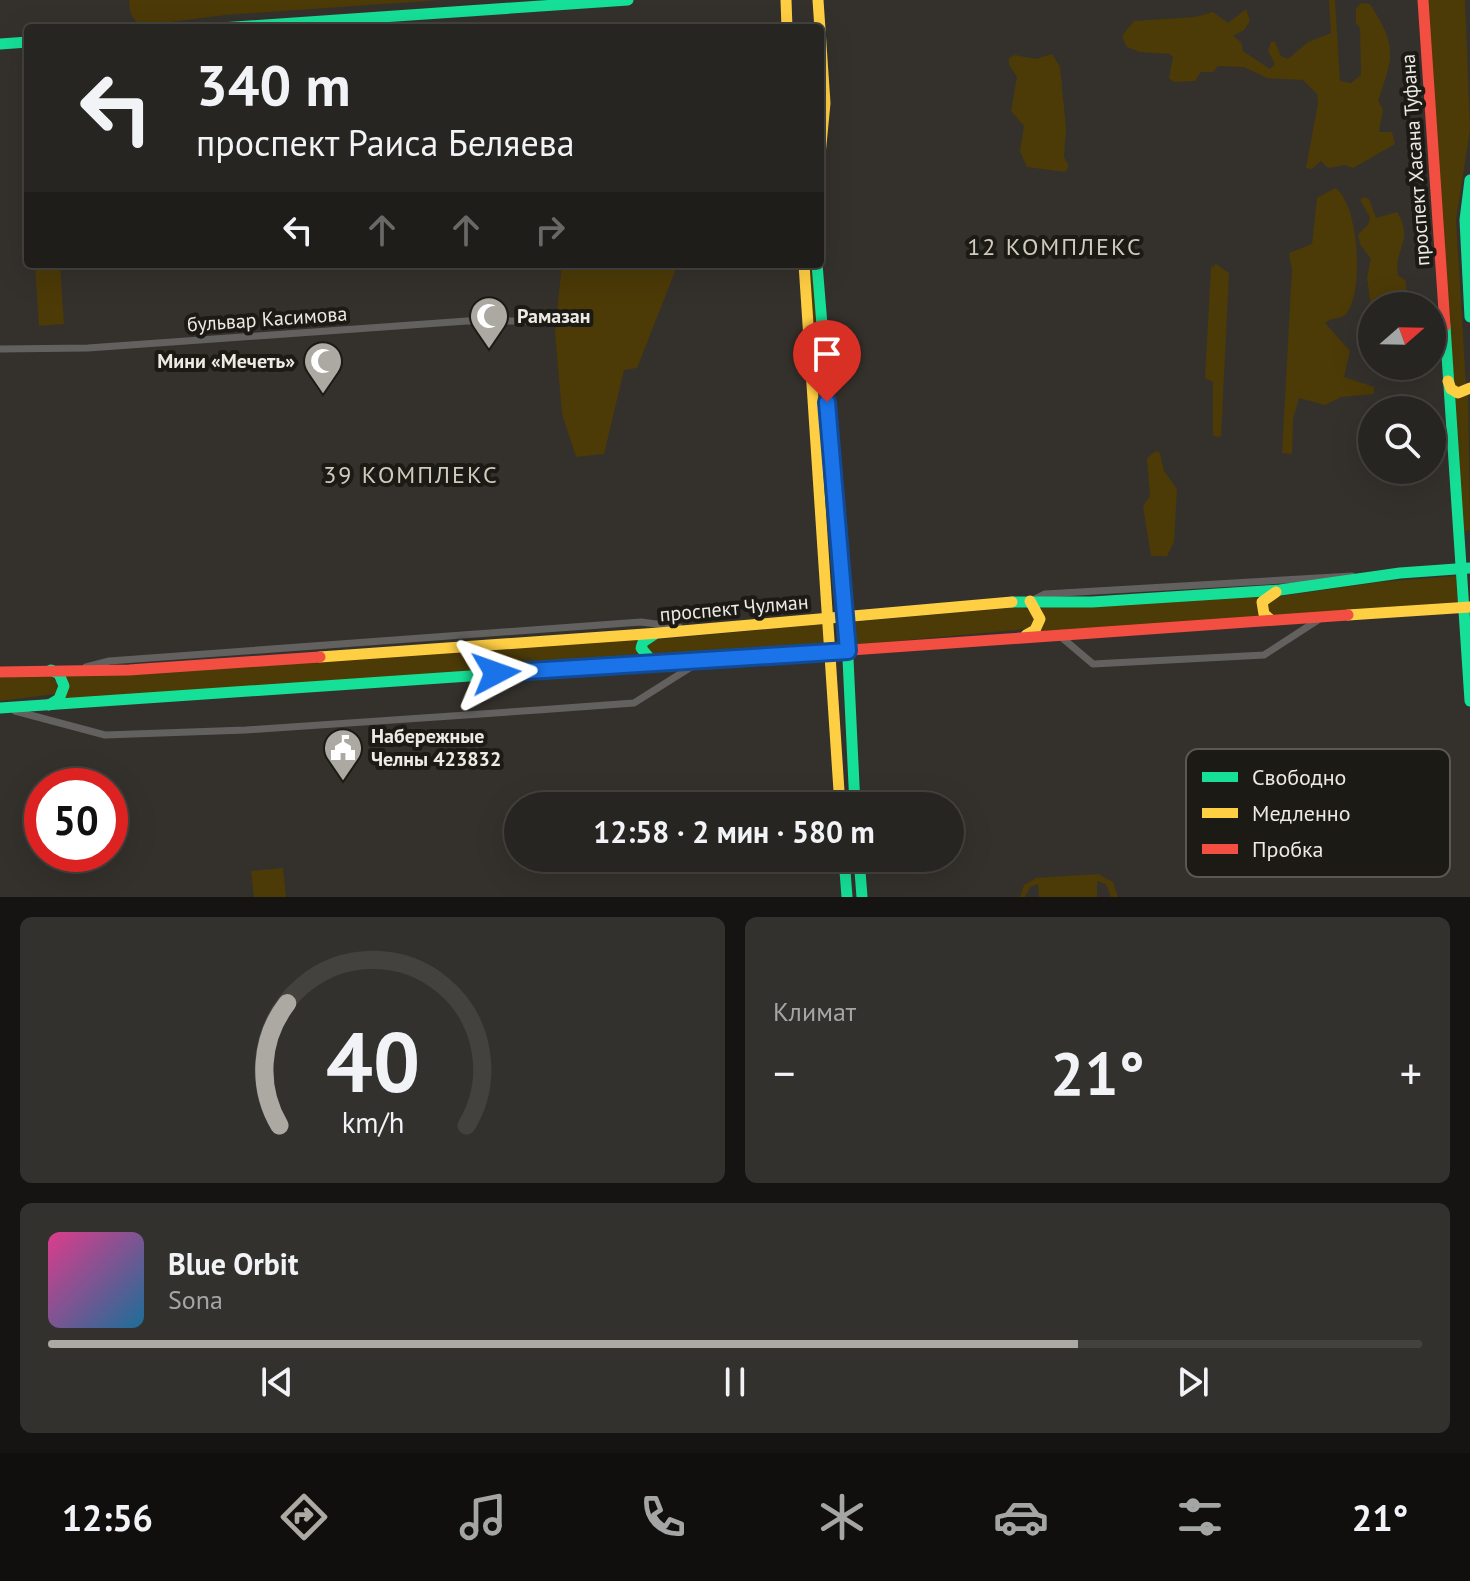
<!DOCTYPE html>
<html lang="ru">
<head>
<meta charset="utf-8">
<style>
  body { margin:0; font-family:"PT Sans",sans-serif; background:#33312e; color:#f1f3f6; height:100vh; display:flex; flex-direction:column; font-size:30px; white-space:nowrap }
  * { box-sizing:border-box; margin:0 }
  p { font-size:26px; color:#a4a5a5 }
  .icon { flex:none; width:44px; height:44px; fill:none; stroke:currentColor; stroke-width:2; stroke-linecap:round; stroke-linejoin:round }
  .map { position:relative; height:897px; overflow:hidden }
  .details { display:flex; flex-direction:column; gap:20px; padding:20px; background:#151412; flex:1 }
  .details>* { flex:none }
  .hud { position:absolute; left:24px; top:24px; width:800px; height:244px; border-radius:8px; box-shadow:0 8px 32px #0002,0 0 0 2px #43423f; background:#272521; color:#f1f3f6; overflow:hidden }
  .needle { width:52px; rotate:70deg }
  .buttons { position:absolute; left:1358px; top:292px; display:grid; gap:16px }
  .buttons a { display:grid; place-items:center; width:88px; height:88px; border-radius:50%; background:#272521; box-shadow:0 8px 32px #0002,0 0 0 2px #43423f; font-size:40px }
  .speed { position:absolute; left:24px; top:768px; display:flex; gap:16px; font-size:40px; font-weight:700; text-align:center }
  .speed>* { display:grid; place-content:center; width:104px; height:104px; border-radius:50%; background:#272521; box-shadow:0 8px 32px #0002,0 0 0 2px #43423f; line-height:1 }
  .speed .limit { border:12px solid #d22; background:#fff; color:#111 }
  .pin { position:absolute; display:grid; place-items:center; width:68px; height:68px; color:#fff; margin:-82px -34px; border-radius:50% 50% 50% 0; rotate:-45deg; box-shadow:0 0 8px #0007 }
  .pin .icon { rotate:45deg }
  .me { position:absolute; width:88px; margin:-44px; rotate:86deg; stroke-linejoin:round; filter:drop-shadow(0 0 6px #0008) }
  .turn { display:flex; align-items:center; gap:28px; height:168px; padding:0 40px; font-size:36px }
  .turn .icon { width:104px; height:104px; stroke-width:2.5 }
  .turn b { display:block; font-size:56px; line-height:68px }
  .lanes { display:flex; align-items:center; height:76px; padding:0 40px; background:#0003; justify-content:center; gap:40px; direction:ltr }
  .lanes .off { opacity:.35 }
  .big { font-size:60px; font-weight:600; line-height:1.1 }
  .details .card { flex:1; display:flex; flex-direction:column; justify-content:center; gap:12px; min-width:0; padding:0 28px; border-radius:12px; background:#33312e }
  .details .dial { align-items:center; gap:0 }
  .dial svg { height:208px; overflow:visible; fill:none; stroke:#43423f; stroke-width:7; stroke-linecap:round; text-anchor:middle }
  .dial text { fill:#f1f3f6; stroke:none }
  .song { display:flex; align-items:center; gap:24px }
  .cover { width:96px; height:96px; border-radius:12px; background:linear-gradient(135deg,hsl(330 70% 55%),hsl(200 70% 35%)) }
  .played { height:8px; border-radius:4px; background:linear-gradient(90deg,#aca9a3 75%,#43423f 75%) }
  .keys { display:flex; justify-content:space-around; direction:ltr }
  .heat { display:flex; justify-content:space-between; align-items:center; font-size:44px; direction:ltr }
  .details .tiles { flex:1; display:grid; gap:20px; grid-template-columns:1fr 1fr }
  .card:last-child { grid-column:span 2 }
  .trip { position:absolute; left:504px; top:792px; width:460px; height:80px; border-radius:40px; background:#272521; box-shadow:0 8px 32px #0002,0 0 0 2px #43423f; font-weight:600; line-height:80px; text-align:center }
  .tabs { display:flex; height:128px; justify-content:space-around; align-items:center; background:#100f0d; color:#a4a5a5 }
  .tabs .icon { width:56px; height:56px }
  .tabs .on { color:#aca9a3 }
  .tabs b { font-size:36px; color:#f1f3f6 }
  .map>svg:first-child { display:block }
  .green { fill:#4c3a07 }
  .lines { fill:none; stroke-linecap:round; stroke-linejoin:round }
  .street { stroke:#62615f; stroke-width:7 }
  .fast { stroke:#16e098; stroke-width:11 }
  .slow { stroke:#ffcf43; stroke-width:11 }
  .jam { stroke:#f24e42; stroke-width:11 }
  .route-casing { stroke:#114b97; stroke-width:20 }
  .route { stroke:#1a73e8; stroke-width:14 }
  .labels { text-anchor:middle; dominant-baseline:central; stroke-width:8; stroke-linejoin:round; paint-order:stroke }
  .street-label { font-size:20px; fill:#edeae3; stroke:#1c1a15 }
  .poi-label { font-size:20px; font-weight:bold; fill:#edeae3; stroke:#1c1a15; text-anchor:start }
  .quarter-label { font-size:24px; letter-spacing:2px; fill:#d1cbbe; stroke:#1c1a15 }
  .key { fill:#1c1a15; stroke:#5b5853; stroke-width:2 }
  .key-label { font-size:22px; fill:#edeae3 }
</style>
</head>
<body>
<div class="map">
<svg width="1470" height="897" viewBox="0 0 1470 897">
  <rect width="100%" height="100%" fill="#34312c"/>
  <g class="green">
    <path d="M 129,0 L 441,0 L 225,15 L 146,25 C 131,22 130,14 129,0 Z"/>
    <path d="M 1329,0 L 1335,0 L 1340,81 L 1351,83 L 1361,75 L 1360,28 L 1356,23 L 1356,9 L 1361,3 L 1370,4 C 1397,47 1394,54 1378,101 L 1383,109 L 1379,132 L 1392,132 L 1395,144 L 1353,168 L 1345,165 L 1328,168 L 1321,161 L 1312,169 L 1306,168 L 1318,103 L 1317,94 L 1303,80 L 1267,78 L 1244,67 L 1218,66 L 1213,72 L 1201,72 L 1195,81 L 1174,82 L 1169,78 L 1173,57 L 1170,54 L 1140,52 L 1127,47 L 1122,36 L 1134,21 L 1195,17 L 1213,12 L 1228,23 L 1246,9 L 1250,21 L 1244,30 L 1233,36 L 1241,42 L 1243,51 L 1270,69 L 1275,64 L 1268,51 L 1271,42 L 1275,42 L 1281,56 L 1288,59 L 1308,42 L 1331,33 Z"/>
    <path d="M 1427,0 L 1465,0 L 1470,130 L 1456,220 L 1466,386 L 1463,389 L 1454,385 Z"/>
    <path d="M 1052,54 L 1060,67 L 1066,128 L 1064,157 L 1069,166 L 1065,172 L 1027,167 L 1020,151 L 1024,126 L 1011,111 L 1017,77 L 1009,65 L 1009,58 L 1015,55 L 1036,59 Z"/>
    <path d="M 1335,188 C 1359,203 1364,290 1347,313 C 1340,321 1332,316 1325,323 L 1350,351 L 1344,377 L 1374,387 L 1374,394 L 1341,397 L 1325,405 L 1299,398 L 1293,419 L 1292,454 L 1282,453 L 1292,269 L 1289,253 L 1312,244 L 1317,198 Z"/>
    <path d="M 1364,197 L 1369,199 L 1376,218 L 1397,212 C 1415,241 1393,249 1398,275 L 1406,281 L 1406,306 L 1371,308 L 1367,277 L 1371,259 L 1360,244 L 1358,234 L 1368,225 L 1370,217 L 1360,200 Z"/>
    <path d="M 35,264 L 60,264 L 64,324 L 39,326 Z"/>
    <path d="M 562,264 L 678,264 L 637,368 L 624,370 L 604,454 L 576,457 L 562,414 L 555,332 Z"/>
    <path d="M 808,264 L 814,264 L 833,550 L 829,546 Z"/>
    <path d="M 1216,264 L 1229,273 L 1221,436 L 1217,437 L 1213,435 L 1213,382 L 1205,378 L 1211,268 Z"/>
    <path d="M 1468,394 L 1470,530 L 1463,531 L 1454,396 Z"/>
    <path d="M 1156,451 L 1160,453 L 1164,471 L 1177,489 L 1174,542 L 1167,556 L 1151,556 L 1143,506 L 1150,496 L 1147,458 Z"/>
    <path d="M 1456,576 L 1458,602 L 1277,616 L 1268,612 L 1267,603 L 1275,597 L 1380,582 Z"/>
    <path d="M 1261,595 L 1256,604 L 1261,617 L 1040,632 L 1045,623 L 1041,607 Z"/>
    <path d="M 1022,607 L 1035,614 L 1033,625 L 1025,629 L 854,645 L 852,622 Z"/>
    <path d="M 823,624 L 824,646 L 655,658 L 645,650 L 648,643 L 653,640 Z"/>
    <path d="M 639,638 L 635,647 L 642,659 L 62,700 L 64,674 Z"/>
    <path d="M 49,675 L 58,683 L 55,694 L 0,701 L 0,678 Z"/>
    <path d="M 283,868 L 286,897 L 254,897 L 251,871 Z"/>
    <path d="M 1098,874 L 1113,882 L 1118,897 L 1111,897 L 1106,884 L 1097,881 L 1097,897 L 1039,897 L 1038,884 L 1030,887 L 1025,897 L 1020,897 L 1024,885 L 1036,878 Z"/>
  </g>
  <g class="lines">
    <g class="street">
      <path d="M 0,349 L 88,348 L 467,321 L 538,321"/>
      <path d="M 1035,599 L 1045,594 L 1352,576"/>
      <path d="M 1060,636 L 1093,664 L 1264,655 L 1318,620"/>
      <path d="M 86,667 L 109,661 L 641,622 L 679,627"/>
      <path d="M 15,711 L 105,735 L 246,730 L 538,710 L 634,703 L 699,662"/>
    </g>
    <g class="fast">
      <path d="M 221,28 L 628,0"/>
      <path d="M 0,44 L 28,42"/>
      <path d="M 1470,180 L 1465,220 L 1470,317"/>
      <path d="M 817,264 L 846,617 L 855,806"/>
      <path d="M 1445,326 L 1470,701"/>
      <path d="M 1012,602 L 1092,602 L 1280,590 L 1400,573 L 1470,568"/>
      <path d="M 653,662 L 641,648 L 643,642 L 655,634"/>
      <path d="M 49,705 L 59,699 L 64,686 L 59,674 L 51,670"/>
      <path d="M 0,708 L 808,653"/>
      <path d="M 844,858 L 847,897"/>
      <path d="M 859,858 L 862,897"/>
    </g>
    <g class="slow">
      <path d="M 786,0 L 787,28"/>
      <path d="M 818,0 L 825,103 L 820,155"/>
      <path d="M 804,264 L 840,806"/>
      <path d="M 1448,381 L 1451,389 L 1458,393 L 1470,388"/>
      <path d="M 1348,615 L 1470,607"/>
      <path d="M 1271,620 L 1264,614 L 1262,602 L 1276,592"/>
      <path d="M 1026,635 L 1035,630 L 1040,619 L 1030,601"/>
      <path d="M 320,657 L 659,633 L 1012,602"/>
    </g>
    <g class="jam">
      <path d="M 1423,0 L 1445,326"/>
      <path d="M 808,653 L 1348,615"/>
      <path d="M 0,672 L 129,670 L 320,657"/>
    </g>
  </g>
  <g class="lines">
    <defs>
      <path id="route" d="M 496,673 L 848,651 L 827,402"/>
    </defs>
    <use href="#route" class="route-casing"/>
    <use href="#route" class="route"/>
  </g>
  <defs>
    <symbol id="mosque-pin" viewBox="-11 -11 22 30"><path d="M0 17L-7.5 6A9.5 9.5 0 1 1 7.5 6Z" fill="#aca9a3" stroke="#1c1a15"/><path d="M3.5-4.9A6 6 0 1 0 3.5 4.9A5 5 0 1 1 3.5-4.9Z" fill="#fff"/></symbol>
    <symbol id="civic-pin" viewBox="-11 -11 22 30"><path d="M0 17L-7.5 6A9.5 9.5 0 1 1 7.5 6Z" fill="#aca9a3" stroke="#1c1a15"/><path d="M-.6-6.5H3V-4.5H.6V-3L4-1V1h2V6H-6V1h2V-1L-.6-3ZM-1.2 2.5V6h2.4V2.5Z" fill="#fff"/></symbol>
  </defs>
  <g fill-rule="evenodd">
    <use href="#mosque-pin" x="467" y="294" width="44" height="60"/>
    <use href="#mosque-pin" x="301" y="339" width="44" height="60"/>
    <use href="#civic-pin" x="321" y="726" width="44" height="60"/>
  </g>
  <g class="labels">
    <g class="street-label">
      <text transform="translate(1415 160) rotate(-94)">проспект Хасана Туфана</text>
      <text transform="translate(267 319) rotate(-4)">бульвар Касимова</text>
      <text transform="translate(734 608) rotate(-5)">проспект Чулман</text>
    </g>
    <g class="poi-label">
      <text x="517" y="316">Рамазан</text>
      <text x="295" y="361" text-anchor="end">Мини «Мечеть»</text>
      <text x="371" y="736">Набережные<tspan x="371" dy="23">Челны 423832</tspan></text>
    </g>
    <g class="quarter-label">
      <text x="1055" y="246">12 КОМПЛЕКС</text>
      <text x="411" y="474">39 КОМПЛЕКС</text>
    </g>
  </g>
  <rect x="1186" y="749" width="264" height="128" rx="12" class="key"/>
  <rect x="1202" y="772" width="36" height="10" fill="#16e098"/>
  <rect x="1202" y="808" width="36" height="10" fill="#ffcf43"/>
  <rect x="1202" y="844" width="36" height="10" fill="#f24e42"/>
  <g class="key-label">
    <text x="1252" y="785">Свободно</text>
    <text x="1252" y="821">Медленно</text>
    <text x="1252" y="857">Пробка</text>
  </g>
</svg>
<div class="buttons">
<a><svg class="needle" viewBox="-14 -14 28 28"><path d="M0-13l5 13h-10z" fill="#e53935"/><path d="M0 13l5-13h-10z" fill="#a4a5a5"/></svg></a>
<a><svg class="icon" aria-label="search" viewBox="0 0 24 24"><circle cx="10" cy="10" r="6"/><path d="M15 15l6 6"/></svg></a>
</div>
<div class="speed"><div class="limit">50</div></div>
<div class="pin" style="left:827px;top:402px;background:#d93025"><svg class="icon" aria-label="arrive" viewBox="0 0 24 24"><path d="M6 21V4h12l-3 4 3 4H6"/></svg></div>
<svg class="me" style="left:496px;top:673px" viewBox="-20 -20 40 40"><path d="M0-17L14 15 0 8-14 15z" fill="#1a73e8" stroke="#fff" stroke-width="4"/></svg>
<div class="trip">12:58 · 2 мин · 580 m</div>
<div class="hud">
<div class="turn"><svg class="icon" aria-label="left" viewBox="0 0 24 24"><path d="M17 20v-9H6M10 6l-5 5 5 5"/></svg><div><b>340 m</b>проспект Раиса Беляева</div></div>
<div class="lanes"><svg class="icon" aria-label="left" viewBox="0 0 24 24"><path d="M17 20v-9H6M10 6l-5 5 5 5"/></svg><svg class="icon off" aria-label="ahead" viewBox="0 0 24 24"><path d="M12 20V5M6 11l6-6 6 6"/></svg><svg class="icon off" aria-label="ahead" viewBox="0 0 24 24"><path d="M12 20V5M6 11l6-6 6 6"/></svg><svg class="icon off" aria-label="right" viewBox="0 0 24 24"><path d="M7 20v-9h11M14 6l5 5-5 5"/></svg></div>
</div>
</div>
<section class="details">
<div class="tiles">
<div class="card dial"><svg viewBox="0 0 100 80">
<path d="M14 69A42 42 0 1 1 86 69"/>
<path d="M14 69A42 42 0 0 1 17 22" stroke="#aca9a3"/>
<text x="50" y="56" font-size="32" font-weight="700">40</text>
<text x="50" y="72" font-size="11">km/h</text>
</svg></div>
<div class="card"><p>Климат</p>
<div class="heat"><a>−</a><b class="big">21°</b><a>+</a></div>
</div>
<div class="card">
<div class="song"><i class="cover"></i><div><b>Blue Orbit</b><p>Sona</p></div></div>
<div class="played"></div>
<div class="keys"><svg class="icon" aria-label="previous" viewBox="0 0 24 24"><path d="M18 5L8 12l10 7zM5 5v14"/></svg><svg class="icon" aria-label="pause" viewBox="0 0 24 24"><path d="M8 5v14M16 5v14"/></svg><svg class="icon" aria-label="next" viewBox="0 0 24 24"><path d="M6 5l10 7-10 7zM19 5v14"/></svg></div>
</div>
</div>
</section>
<nav class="tabs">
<b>12:56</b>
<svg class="icon on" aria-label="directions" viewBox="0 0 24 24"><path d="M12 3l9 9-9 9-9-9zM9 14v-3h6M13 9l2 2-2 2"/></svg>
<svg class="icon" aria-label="music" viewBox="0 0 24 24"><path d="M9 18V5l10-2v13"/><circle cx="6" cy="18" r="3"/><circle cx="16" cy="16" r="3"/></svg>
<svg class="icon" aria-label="phone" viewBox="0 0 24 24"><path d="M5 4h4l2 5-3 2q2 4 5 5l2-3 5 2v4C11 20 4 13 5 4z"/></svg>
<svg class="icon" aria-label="climate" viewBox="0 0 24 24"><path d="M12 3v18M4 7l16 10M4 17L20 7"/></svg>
<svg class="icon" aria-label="car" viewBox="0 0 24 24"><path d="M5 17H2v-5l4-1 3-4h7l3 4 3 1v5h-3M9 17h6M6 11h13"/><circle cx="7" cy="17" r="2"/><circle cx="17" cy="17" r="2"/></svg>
<svg class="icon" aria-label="filters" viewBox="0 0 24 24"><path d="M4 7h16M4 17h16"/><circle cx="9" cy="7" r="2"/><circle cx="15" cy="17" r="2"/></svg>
<b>21°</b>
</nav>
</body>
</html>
